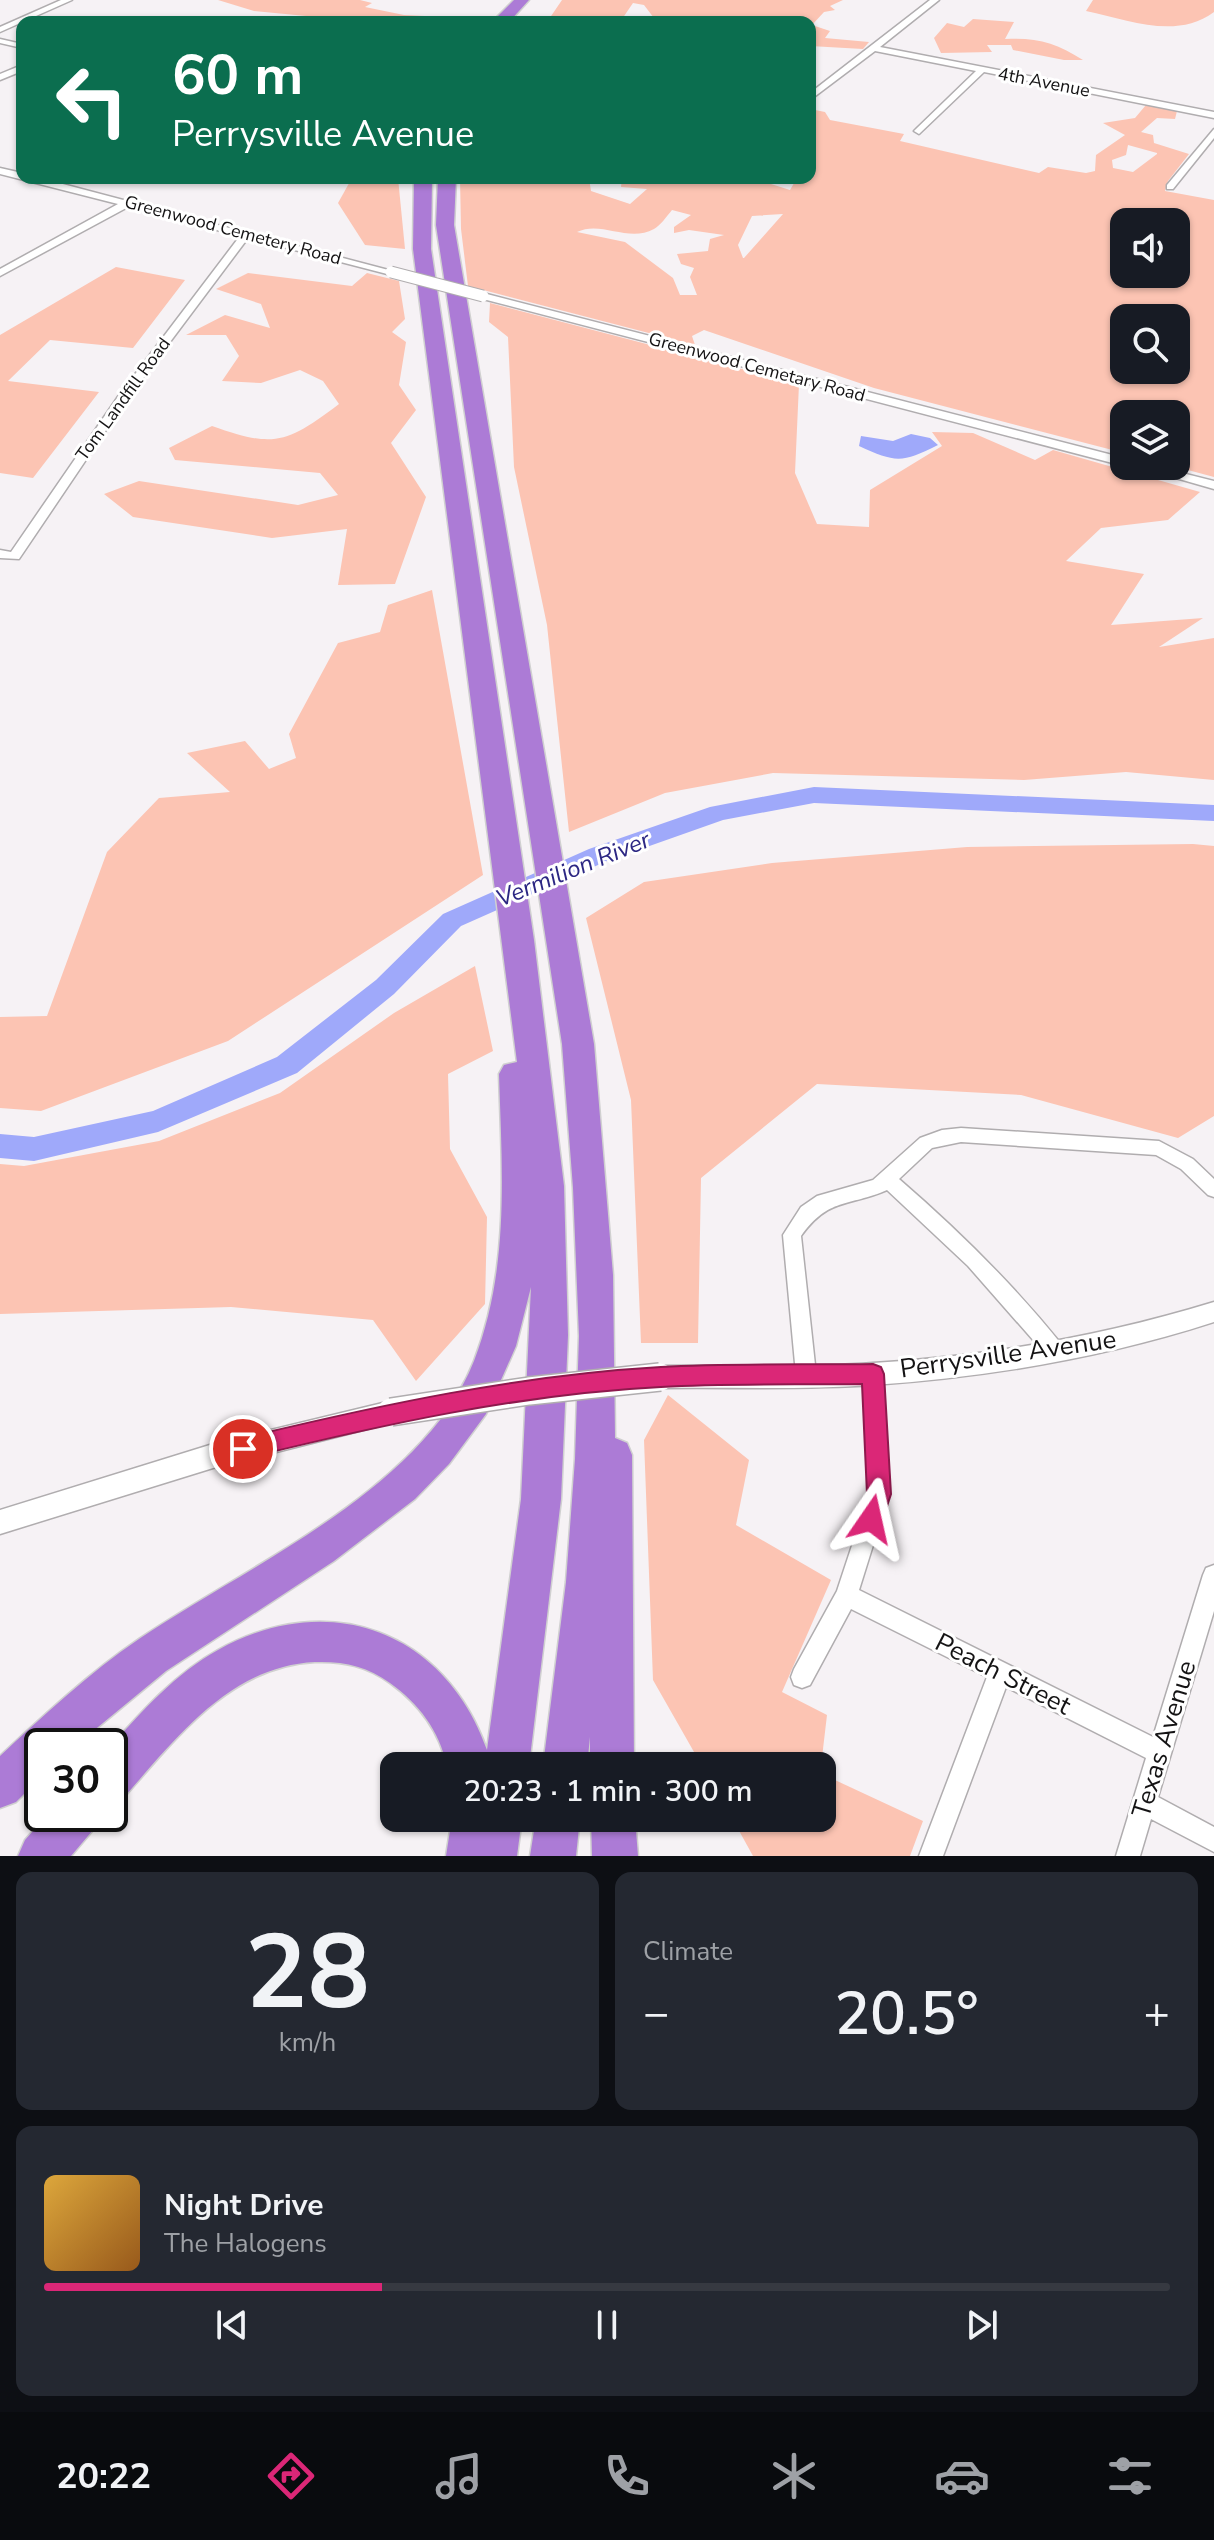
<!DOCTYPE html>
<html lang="en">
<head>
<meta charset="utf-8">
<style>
  body { margin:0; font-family:"Nunito Sans",sans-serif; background:#242831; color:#f1f3f6; height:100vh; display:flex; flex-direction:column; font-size:30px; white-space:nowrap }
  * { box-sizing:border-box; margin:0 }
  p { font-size:26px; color:#9ea1a6 }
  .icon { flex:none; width:44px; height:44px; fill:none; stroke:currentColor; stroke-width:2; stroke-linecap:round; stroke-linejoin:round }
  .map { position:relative; height:1856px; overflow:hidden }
  .sheet { display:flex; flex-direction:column; gap:16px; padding:16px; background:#0d0f14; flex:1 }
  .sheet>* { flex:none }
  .banner { position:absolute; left:16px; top:16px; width:800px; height:168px; border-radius:16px; box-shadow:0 2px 6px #0004; background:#0b6e4f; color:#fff; overflow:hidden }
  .buttons { position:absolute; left:1110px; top:208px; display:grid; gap:16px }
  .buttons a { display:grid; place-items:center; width:80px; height:80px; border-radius:16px; background:#171b24; box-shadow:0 2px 6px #0004; font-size:40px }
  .speed { position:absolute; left:24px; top:1728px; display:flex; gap:16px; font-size:40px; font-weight:700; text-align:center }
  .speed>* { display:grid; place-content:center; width:104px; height:104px; border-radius:50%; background:#171b24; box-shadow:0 2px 6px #0004; line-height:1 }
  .speed .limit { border:4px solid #111; border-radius:12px; background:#fff; color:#111 }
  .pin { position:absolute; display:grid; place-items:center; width:68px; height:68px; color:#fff; margin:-34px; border:4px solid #fff; border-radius:50%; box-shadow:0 2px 8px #0007 }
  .me { position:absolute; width:88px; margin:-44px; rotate:11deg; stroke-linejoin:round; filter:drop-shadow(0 0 6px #0008) }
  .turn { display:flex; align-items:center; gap:28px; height:168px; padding:0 24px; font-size:36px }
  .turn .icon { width:104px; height:104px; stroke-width:2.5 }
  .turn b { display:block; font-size:56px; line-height:68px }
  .big { font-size:60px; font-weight:600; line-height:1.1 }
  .sheet .card { flex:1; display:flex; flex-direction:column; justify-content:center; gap:12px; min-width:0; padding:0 28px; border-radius:16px; background:#242831 }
  .sheet .dial { align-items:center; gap:0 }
  .dial b { font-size:104px; line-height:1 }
  .song { display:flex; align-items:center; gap:24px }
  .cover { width:96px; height:96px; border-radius:12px; background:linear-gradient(135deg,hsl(40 70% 55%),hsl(30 70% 35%)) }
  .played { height:8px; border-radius:4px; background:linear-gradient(90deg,#db2777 30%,#363941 30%) }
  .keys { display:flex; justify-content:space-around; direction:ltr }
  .heat { display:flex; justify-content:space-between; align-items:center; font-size:44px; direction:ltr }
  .sheet .tiles { flex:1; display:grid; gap:16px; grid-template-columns:1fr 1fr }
  .card:last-child { grid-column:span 2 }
  .trip { position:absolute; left:380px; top:1752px; width:456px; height:80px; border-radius:16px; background:#171b24; box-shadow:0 2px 6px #0004; font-weight:600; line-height:80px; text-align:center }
  .tab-bar { display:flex; height:128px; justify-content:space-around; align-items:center; background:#090b0e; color:#9ea1a6 }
  .tab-bar .icon { width:56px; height:56px }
  .tab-bar .on { color:#db2777 }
  .tab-bar b { font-size:36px; color:#f1f3f6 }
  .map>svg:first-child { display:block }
  .green { fill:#fcc4b3; fill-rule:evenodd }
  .water { fill:#9fa9fa }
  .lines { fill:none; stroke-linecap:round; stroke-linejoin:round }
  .river { fill:#9fa9fa; fill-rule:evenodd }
  .minor-casing { stroke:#b0adaf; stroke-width:3 }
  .tertiary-casing { stroke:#b0adaf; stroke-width:3 }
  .motorway-casing { stroke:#d0d0d0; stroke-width:3 }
  .minor { fill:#fff; fill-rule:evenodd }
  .tertiary { fill:#fff; fill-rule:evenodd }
  .motorway { fill:#ac7bd6; fill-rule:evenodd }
  .minor-bridge-casing { stroke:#b0adaf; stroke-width:13; stroke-linecap:butt }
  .tertiary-bridge-casing { stroke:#b0adaf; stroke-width:30; stroke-linecap:butt }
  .minor-bridge { stroke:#fff; stroke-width:11 }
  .tertiary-bridge { stroke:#fff; stroke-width:27 }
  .route { fill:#db2777; stroke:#8e194d; stroke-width:2 }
  .labels { text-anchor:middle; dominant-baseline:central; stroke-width:6; stroke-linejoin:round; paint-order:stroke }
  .far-street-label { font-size:18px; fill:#141314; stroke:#fff }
  .water-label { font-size:24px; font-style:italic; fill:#2c2783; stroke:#fff }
  .near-street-label { font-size:26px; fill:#141314; stroke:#fff }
</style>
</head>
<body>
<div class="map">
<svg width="1214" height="1856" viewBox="0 0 1214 1856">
  <rect width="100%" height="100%" fill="#f6f2f5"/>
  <g class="green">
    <path d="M 218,0 L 360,0 L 372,3 L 365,7 L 404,15 L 486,19 L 321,22 L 306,16 L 254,11 Z"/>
    <path d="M 562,0 L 843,0 L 830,6 L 835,10 L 824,12 L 812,25 L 830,31 L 825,38 L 869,42 L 863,49 L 810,46 L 810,22 L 657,22 L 644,5 L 633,3 L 620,22 L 547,22 Z"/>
    <path d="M 1093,0 L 1214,0 L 1214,12 C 1176,40 1129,20 1086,11 Z"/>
    <path d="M 973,19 L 1014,22 L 1005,39 C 1036,37 1057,43 1083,60 L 1064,60 L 1013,50 L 1011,45 L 987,45 L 992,52 L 941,53 L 934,38 L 947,23 L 964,27 Z"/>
    <path d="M 1146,105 L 1177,111 L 1175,119 L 1157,118 L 1141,132 L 1153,135 L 1154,143 L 1189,154 L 1168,181 L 1165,191 L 1214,200 L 1214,477 L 1173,466 L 1176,466 L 1176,414 L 1124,414 L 1124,453 L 874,388 L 704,330 L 692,336 L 695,345 L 468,286 L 461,229 L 460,178 L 589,178 L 591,191 L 630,204 L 647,189 L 621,187 L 622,178 L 774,178 L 778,180 L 771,184 L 790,190 L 797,178 L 810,178 L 810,109 L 825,112 L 830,120 L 904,134 L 900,141 L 1039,173 L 1048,167 L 1086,173 L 1095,171 L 1096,155 L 1125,135 L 1103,123 L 1135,118 ZM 1128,145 L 1157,153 L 1157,154 L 1133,172 L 1113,168 L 1112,160 L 1126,155 ZM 672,210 L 691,215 L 674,227 L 674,233 L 689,230 L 724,235 L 710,239 L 708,251 L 677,254 L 681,264 L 694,268 L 690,277 L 697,295 L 680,295 L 673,278 L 625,242 L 577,232 C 601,220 628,243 654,229 C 660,226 667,216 672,210 ZM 783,214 L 744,258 L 743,258 L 738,245 L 752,216 ZM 1124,222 L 1176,222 L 1176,274 L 1124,274 ZM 1124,318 L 1176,318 L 1176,370 L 1124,370 Z"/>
    <path d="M 352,178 L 398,178 L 405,249 L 365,245 L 338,203 Z"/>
    <path d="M 116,267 L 185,280 L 133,348 L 50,340 L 8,381 L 99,392 L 33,478 L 0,473 L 0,335 Z"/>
    <path d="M 248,273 L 352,286 L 367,273 L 399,281 L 405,319 L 392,332 L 406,342 L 399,385 L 416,410 L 391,443 L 426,497 L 395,584 L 338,585 L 347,529 L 272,538 L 133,517 L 104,494 L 139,481 L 298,505 L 338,495 L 320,473 L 175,460 L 169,448 L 212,426 C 274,448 286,444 339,404 L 323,381 L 300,370 L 261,383 L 222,381 L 239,356 L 226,335 L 186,335 L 225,315 L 270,328 L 261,304 L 216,289 Z"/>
    <path d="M 490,303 L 799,384 L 795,473 L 817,524 L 869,527 L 870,490 L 942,446 L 932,432 L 973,433 L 1035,460 L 1053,450 L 1200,492 L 1168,520 L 1101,528 L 1066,561 L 1144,574 L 1111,625 L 1203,618 L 1159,647 L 1214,638 L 1214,780 L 1126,772 L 1024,780 L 773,773 L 665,793 L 569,832 L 547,625 L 514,467 L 508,337 L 489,322 Z"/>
    <path d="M 432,590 L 483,875 L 228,1041 L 41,1111 L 0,1108 L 0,1017 L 47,1016 L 107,852 L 159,798 L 230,792 L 187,753 L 245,741 L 269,769 L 296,758 L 289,734 L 338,643 L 380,632 L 388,605 Z"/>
    <path d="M 1193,844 L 1214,846 L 1214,1116 L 1178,1138 L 1021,1095 L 817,1084 L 701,1178 L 698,1343 L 641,1343 L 631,1100 L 586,918 L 644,882 L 772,863 L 967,847 Z"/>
    <path d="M 475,966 L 493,1051 L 448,1074 L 450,1149 L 487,1217 L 485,1304 L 416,1381 L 373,1320 L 231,1307 L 0,1314 L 0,1164 L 24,1166 L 159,1141 L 280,1093 L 394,1013 Z"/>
    <path d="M 668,1395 L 749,1460 L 736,1525 L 831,1580 L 782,1692 L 827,1715 L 821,1766 L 702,1766 L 653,1680 L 644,1440 Z"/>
    <path d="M 822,1774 L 923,1821 L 910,1856 L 753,1856 L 732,1818 L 822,1818 Z"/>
  </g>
  <path class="water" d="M 911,434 L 930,438 L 938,445 C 902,463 896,463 859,446 L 861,436 L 893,441 Z"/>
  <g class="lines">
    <path class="river" d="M 814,787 L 1214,805 L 1214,821 L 814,803 L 723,820 L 607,861 L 461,926 L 394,994 L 297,1073 L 158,1132 L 34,1161 L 0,1158 L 0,1134 L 34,1137 L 153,1111 L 277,1057 L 376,980 L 443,914 L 589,849 L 710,807 Z"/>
    <defs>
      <g id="minor">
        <path d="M 61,0 L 72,0 L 0,32 L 0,27 Z"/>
        <path d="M 930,0 L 939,0 L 880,47 L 1214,112 L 1214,118 L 984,72 L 919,134 L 914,131 L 916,129 L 976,71 L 875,51 L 810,100 L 810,93 Z"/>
        <path d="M 0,39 L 22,44 L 22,48 L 0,43 Z"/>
        <path d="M 22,65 L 22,71 L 0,80 L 0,74 Z"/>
        <path d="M 1214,129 L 1214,138 L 1173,189 L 1167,189 L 1167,185 Z"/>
        <path d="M 0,168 L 22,173 L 22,178 L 40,178 L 396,272 L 391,275 L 248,238 L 125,402 L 19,559 L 0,558 L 0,550 L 11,552 L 117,398 L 240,236 L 128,207 L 0,276 L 0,269 L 118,204 L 0,174 Z"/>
        <path d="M 483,293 L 1124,458 L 1124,466 L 479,298 L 478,296 Z"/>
        <path d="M 1134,466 L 1154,466 L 1214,481 L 1214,489 Z"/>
        <path d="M 961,1128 L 1159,1141 L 1193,1159 L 1214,1179 L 1214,1197 L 1208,1195 L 1181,1169 L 1156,1155 L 961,1142 L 932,1148 L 899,1179 C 958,1230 1013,1284 1062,1345 L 1065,1351 L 1062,1357 L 1055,1360 L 1048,1357 L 968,1266 L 887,1190 C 848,1207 829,1197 801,1236 L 816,1374 L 813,1380 L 806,1383 L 799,1380 L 796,1374 L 783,1235 L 801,1207 L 817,1196 L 873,1180 L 920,1138 L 942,1130 Z"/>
        <path d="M 873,1365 L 880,1368 L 883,1374 L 889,1494 L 859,1590 L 1153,1737 L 1203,1575 L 1206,1568 L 1214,1565 L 1214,1611 L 1158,1797 L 1214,1827 L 1214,1852 L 1151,1819 L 1140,1856 L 1116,1856 L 1146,1758 L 1006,1687 L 943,1856 L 919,1856 L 987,1677 L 851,1609 L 810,1685 L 802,1688 L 794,1685 L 791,1677 L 794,1669 L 837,1591 L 869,1494 L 863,1374 L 866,1368 Z"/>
      </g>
      <g id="tertiary">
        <path d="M 1214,1302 L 1214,1322 C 1103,1358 989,1377 873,1385 C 802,1390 731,1387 660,1388 L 651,1385 L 648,1377 L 651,1369 L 660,1366 C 731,1365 802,1368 873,1363 C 989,1356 1103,1336 1214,1302 Z"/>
        <path d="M 391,1401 L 400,1404 L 404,1412 L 400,1420 L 391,1423 L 213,1468 L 0,1534 L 0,1510 L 213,1444 Z"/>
      </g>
      <g id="motorway">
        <path d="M 514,0 L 529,0 L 509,22 L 492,22 Z"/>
        <path d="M 414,178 L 432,178 L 431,249 L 534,940 L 564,1186 L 568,1335 L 561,1499 L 529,1766 L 447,1766 C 439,1730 419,1704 390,1683 C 367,1666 343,1661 315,1662 C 231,1666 177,1737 126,1795 L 110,1801 L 110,1747 C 142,1711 176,1673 218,1650 C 329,1588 445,1631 487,1750 L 521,1499 L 531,1287 L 516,1346 L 486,1414 L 449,1464 L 415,1499 L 334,1561 L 166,1671 L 75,1746 L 42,1746 L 42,1776 L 16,1802 L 0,1808 L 0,1756 C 44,1715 89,1673 139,1639 C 248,1565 423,1490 474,1361 C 510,1268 502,1171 499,1074 L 504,1065 L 517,1062 L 413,249 Z"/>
        <path d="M 438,178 L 456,178 L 454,225 L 594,1044 L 613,1275 L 615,1438 L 627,1443 L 632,1455 L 634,1766 L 590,1766 L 590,1737 L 587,1766 L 543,1766 L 566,1582 L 575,1459 L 579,1336 L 573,1188 L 562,1044 L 436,225 Z"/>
        <path d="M 48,1814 L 99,1814 L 93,1830 L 71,1856 L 18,1856 L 25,1840 Z"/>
        <path d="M 452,1818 L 522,1818 L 517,1856 L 446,1856 Z"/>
        <path d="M 536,1818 L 580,1818 L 576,1856 L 530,1856 Z"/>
        <path d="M 591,1818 L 635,1818 L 638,1856 L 592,1856 Z"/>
      </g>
    </defs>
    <use href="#minor" class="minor-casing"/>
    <use href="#tertiary" class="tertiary-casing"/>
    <use href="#motorway" class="motorway-casing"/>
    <use href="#minor" class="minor"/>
    <use href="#tertiary" class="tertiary"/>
    <use href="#motorway" class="motorway"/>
    <defs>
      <path id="minor-bridge" d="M 391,272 L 483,296"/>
      <path id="tertiary-bridge" d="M 391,1412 L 529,1391 L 660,1377"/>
    </defs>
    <use href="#minor-bridge" class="minor-bridge-casing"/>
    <use href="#tertiary-bridge" class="tertiary-bridge-casing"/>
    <use href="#minor-bridge" class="minor-bridge"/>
    <use href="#tertiary-bridge" class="tertiary-bridge"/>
  </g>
  <path class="route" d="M 873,1364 L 881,1367 L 884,1374 L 891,1494 L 880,1527 L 871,1531 L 862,1527 L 859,1519 L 867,1494 L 862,1384 C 795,1385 728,1383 661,1387 C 520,1394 380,1425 243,1459 L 234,1456 L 231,1449 L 234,1441 L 243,1438 C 380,1405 519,1375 661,1367 C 731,1363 802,1365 873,1364 Z"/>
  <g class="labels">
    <g class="far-street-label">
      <text transform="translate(1044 82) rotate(11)">4th Avenue</text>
      <text transform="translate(233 230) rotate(15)">Greenwood Cemetery Road</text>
      <text transform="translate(757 367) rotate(15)">Greenwood Cemetary Road</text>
      <text transform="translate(123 399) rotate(-54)">Tom Landfill Road</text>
    </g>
    <g class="water-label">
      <text transform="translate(573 869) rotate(-22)">Vermilion River</text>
    </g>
    <g class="near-street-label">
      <text transform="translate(1008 1354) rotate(-8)">Perrysville Avenue</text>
      <text transform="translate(1003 1674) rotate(27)">Peach Street</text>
      <text transform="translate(1164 1739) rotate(-73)">Texas Avenue</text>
    </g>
  </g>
</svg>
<div class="buttons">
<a><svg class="icon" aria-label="sound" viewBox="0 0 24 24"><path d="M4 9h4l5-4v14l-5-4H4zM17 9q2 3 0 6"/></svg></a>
<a><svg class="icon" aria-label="search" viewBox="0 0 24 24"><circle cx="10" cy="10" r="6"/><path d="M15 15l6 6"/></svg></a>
<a><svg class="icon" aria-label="layers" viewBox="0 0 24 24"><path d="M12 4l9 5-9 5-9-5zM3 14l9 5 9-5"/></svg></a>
</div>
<div class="speed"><div class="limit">30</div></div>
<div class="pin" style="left:243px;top:1449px;background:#d93025"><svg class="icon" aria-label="arrive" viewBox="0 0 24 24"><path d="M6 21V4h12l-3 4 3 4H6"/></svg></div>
<svg class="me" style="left:871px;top:1519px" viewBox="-20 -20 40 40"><path d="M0-17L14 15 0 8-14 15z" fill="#db2777" stroke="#fff" stroke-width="4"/></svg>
<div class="trip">20:23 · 1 min · 300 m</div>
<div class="banner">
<div class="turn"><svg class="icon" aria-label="left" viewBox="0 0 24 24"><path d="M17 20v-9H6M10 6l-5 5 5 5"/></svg><div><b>60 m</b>Perrysville Avenue</div></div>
</div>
</div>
<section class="sheet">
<div class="tiles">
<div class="card dial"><b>28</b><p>km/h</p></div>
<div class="card"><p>Climate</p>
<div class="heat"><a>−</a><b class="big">20.5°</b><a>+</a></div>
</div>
<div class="card">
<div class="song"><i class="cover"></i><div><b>Night Drive</b><p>The Halogens</p></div></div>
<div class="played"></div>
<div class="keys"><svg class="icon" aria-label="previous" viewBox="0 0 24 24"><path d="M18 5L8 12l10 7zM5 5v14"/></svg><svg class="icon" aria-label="pause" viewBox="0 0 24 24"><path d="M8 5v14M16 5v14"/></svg><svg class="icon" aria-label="next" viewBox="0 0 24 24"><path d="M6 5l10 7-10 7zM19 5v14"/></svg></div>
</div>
</div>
</section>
<nav class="tab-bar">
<b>20:22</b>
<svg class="icon on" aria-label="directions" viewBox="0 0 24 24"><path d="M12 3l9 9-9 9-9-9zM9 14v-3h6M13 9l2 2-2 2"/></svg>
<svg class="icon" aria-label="music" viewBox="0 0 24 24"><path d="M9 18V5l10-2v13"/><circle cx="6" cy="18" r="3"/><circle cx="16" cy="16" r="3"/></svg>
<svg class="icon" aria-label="phone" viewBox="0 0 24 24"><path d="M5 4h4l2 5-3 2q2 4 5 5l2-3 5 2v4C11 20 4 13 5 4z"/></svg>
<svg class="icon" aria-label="climate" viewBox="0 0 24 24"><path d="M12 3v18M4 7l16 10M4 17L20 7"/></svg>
<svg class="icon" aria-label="car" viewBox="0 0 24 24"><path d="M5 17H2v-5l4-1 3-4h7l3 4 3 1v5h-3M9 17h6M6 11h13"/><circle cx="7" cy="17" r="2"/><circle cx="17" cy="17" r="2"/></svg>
<svg class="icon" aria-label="filters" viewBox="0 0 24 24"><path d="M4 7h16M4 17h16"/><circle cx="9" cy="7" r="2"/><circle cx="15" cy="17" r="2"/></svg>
</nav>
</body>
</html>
